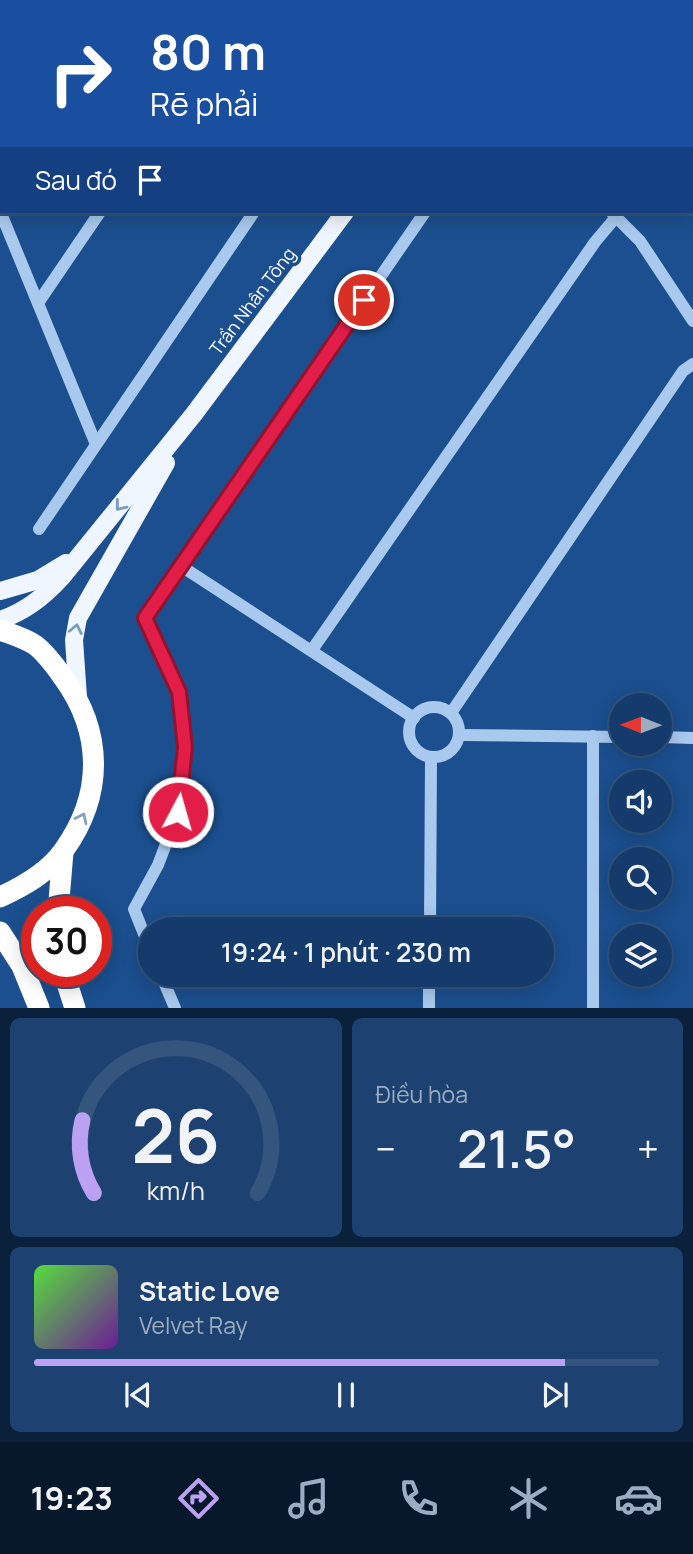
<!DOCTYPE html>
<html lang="vi">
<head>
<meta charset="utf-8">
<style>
  body { margin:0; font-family:Manrope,sans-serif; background:#1d4271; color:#f1f3f6; height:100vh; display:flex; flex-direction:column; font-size:26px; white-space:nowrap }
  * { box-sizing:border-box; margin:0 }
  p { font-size:23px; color:#9dadc1 }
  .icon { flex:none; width:38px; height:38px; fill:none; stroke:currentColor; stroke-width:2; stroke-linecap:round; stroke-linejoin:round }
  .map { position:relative; height:1008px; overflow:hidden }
  .side { display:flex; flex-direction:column; gap:10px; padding:10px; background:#0b203b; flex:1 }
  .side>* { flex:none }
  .banner { position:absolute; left:0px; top:0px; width:693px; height:214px; box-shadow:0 4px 18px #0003,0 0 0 2px #33557e; background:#1a4fa0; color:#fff; overflow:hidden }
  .needle { width:46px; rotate:271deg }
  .fabs { position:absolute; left:609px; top:693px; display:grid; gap:14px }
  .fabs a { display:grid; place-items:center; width:63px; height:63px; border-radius:50%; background:#143b6b; box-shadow:0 4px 18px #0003,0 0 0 2px #33557e; font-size:35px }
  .speed { position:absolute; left:21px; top:896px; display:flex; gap:14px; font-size:35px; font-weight:700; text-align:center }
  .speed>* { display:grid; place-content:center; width:91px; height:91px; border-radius:50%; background:#143b6b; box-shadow:0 4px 18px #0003,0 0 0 2px #33557e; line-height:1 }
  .speed .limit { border:10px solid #d22; background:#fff; color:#111 }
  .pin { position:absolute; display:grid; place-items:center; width:60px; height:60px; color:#fff; margin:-30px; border:4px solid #fff; border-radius:50%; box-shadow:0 2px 7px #0007 }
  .me { position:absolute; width:77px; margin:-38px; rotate:6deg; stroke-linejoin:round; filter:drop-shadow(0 0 5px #0008) }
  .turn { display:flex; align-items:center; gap:24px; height:147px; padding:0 35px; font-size:32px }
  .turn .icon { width:91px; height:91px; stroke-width:2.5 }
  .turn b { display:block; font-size:49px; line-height:60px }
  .then { display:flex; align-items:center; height:66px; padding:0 35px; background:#0003; gap:14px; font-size:26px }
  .big { font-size:52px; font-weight:600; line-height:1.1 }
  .side .card { flex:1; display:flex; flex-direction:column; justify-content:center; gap:10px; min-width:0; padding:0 24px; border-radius:10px; background:#1d4271 }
  .side .dial { align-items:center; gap:0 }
  .dial svg { height:182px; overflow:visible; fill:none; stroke:#33557e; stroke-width:7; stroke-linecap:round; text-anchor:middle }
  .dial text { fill:#f1f3f6; stroke:none }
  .song { display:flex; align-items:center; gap:21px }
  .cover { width:84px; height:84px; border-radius:10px; background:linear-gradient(135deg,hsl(110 70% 55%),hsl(280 70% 35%)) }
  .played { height:7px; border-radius:4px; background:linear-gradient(90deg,#bca0f2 85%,#33557e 85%) }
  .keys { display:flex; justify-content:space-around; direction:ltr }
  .heat { display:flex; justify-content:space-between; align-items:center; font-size:38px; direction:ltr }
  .side .tiles { flex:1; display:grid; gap:10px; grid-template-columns:1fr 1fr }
  .card:last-child { grid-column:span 2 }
  .trip { position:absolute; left:138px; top:917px; width:416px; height:70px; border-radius:35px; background:#143b6b; box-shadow:0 4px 18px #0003,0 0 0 2px #33557e; font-weight:600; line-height:70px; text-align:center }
  .dock { display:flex; height:112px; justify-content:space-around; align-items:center; background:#08182b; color:#9dadc1 }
  .dock .icon { width:49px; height:49px }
  .dock .on { color:#bca0f2 }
  .dock b { font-size:32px; color:#f1f3f6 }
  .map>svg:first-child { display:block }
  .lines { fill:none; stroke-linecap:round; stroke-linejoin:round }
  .minor { stroke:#a9c9ee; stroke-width:12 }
  .major { stroke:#f0f6ff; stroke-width:18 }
  .highway { stroke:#fff; stroke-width:21 }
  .oneway { stroke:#7b9ac1 }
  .oneway2 { stroke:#829ec1 }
  .route-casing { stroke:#92132f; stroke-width:18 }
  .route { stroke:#e11d48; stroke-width:12 }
  .labels { text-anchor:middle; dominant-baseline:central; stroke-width:7; stroke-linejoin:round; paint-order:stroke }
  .street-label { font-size:18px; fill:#fff; stroke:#1b4f8f }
</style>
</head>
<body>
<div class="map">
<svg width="693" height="1008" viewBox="0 0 693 1008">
  <rect width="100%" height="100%" fill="#1b4f8f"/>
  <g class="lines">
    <g class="minor">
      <path d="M 316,0 L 318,2"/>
      <path d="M 85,2 L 86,0"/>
      <path d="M 243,2 L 244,0"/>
      <path d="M 653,2 L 656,0"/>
      <path d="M 0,122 L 2,119"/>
      <path d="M 0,211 L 95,442"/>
      <path d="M 612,213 L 640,241 L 693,321"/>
      <path d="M 38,303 L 100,212"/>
      <path d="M 39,529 L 254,212"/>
      <path d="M 181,566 L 414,718"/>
      <path d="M 312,650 L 595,242 L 616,217"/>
      <circle cx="434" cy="732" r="25"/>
      <path d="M 451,713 L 683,371 L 693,364"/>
      <path d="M 460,735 L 621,737"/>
      <path d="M 660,737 L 693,738"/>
      <path d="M 430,929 L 431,758"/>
      <path d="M 150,949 L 134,909 L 158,865 L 178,812 L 185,747 L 179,692 L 145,618 L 425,212"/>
      <path d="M 161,975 L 175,1008"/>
      <path d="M 429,1008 L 429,975"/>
      <path d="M 593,1008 L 593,736"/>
    </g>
    <g class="major">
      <path d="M 500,2 L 502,0"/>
      <path d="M 0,591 L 38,580 L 66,563"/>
      <path d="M 0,620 C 25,612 44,597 62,577 L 194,414 L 345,212"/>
      <path d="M 78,697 L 74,640 L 78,618 L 166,463"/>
    </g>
    <g class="highway">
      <path d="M 0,630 C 11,634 25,638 35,645 C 46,653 55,666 63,677 C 103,732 104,794 64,850 C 49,872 24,886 0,897"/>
      <path d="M 58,912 L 63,852"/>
      <path d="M 0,932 L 22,966 L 39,1008"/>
      <path d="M 63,971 L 75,1008"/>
    </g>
  </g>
  <defs><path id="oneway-chevron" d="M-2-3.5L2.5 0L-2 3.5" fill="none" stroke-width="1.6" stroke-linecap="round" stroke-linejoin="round" transform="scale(1.75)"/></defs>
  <g class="oneway">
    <use href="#oneway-chevron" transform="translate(120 506) rotate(129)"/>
    <use href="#oneway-chevron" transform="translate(76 629) rotate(-79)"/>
  </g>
  <use class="oneway2" href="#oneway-chevron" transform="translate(82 818) rotate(-64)"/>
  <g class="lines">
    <defs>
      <path id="route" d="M 178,812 L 185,747 L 179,692 L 145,618 L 364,300"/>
    </defs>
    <use href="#route" class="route-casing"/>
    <use href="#route" class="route"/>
  </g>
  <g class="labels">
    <g class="street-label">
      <text transform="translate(252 301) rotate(-53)">Trần Nhân Tông</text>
    </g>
  </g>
</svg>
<div class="fabs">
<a><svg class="needle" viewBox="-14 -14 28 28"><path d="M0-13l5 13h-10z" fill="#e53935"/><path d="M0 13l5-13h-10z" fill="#9dadc1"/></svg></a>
<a><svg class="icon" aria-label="sound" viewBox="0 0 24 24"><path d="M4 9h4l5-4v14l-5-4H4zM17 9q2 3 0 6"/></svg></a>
<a><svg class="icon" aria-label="search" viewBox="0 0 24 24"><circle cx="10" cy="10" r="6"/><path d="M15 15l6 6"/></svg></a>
<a><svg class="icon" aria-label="layers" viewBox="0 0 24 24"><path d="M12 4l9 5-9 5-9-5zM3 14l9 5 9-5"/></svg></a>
</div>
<div class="speed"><div class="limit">30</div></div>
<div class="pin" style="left:364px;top:300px;background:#d93025"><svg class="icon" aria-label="arrive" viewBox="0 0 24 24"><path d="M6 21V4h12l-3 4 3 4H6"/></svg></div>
<svg class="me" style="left:178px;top:812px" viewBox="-20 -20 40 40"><circle r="17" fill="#e11d48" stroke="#fff" stroke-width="3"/><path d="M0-11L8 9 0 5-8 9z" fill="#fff"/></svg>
<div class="trip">19:24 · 1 phút · 230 m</div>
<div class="banner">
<div class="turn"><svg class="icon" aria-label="right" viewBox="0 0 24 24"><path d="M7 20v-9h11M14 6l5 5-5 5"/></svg><div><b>80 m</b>Rẽ phải</div></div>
<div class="then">Sau đó<svg class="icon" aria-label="arrive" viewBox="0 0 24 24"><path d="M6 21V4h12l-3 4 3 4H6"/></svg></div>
</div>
</div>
<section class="side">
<div class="tiles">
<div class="card dial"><svg viewBox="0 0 100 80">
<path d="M14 69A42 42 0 1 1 86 69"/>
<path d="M14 69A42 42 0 0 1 9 37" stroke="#bca0f2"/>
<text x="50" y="56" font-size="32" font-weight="700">26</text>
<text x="50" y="72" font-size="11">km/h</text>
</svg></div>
<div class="card"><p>Điều hòa</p>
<div class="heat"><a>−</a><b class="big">21.5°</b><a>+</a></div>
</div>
<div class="card">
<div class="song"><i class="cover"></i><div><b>Static Love</b><p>Velvet Ray</p></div></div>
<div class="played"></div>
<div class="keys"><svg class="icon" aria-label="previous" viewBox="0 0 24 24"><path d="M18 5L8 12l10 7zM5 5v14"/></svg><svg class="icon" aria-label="pause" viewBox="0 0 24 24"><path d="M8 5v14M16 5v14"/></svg><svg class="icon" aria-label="next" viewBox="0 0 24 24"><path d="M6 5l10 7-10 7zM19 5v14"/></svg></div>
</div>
</div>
</section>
<nav class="dock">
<b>19:23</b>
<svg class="icon on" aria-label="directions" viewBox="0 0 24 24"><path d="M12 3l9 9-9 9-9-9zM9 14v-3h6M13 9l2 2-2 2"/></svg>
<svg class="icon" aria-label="music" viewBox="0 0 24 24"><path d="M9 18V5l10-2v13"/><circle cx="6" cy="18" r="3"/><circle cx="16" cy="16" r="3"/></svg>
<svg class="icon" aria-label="phone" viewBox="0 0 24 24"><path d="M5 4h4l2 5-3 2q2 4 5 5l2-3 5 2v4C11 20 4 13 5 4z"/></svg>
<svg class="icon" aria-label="climate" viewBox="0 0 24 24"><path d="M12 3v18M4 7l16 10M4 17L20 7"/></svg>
<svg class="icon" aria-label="car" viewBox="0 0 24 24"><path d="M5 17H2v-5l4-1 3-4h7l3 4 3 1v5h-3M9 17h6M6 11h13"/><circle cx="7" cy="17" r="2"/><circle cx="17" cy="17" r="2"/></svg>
</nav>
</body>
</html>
